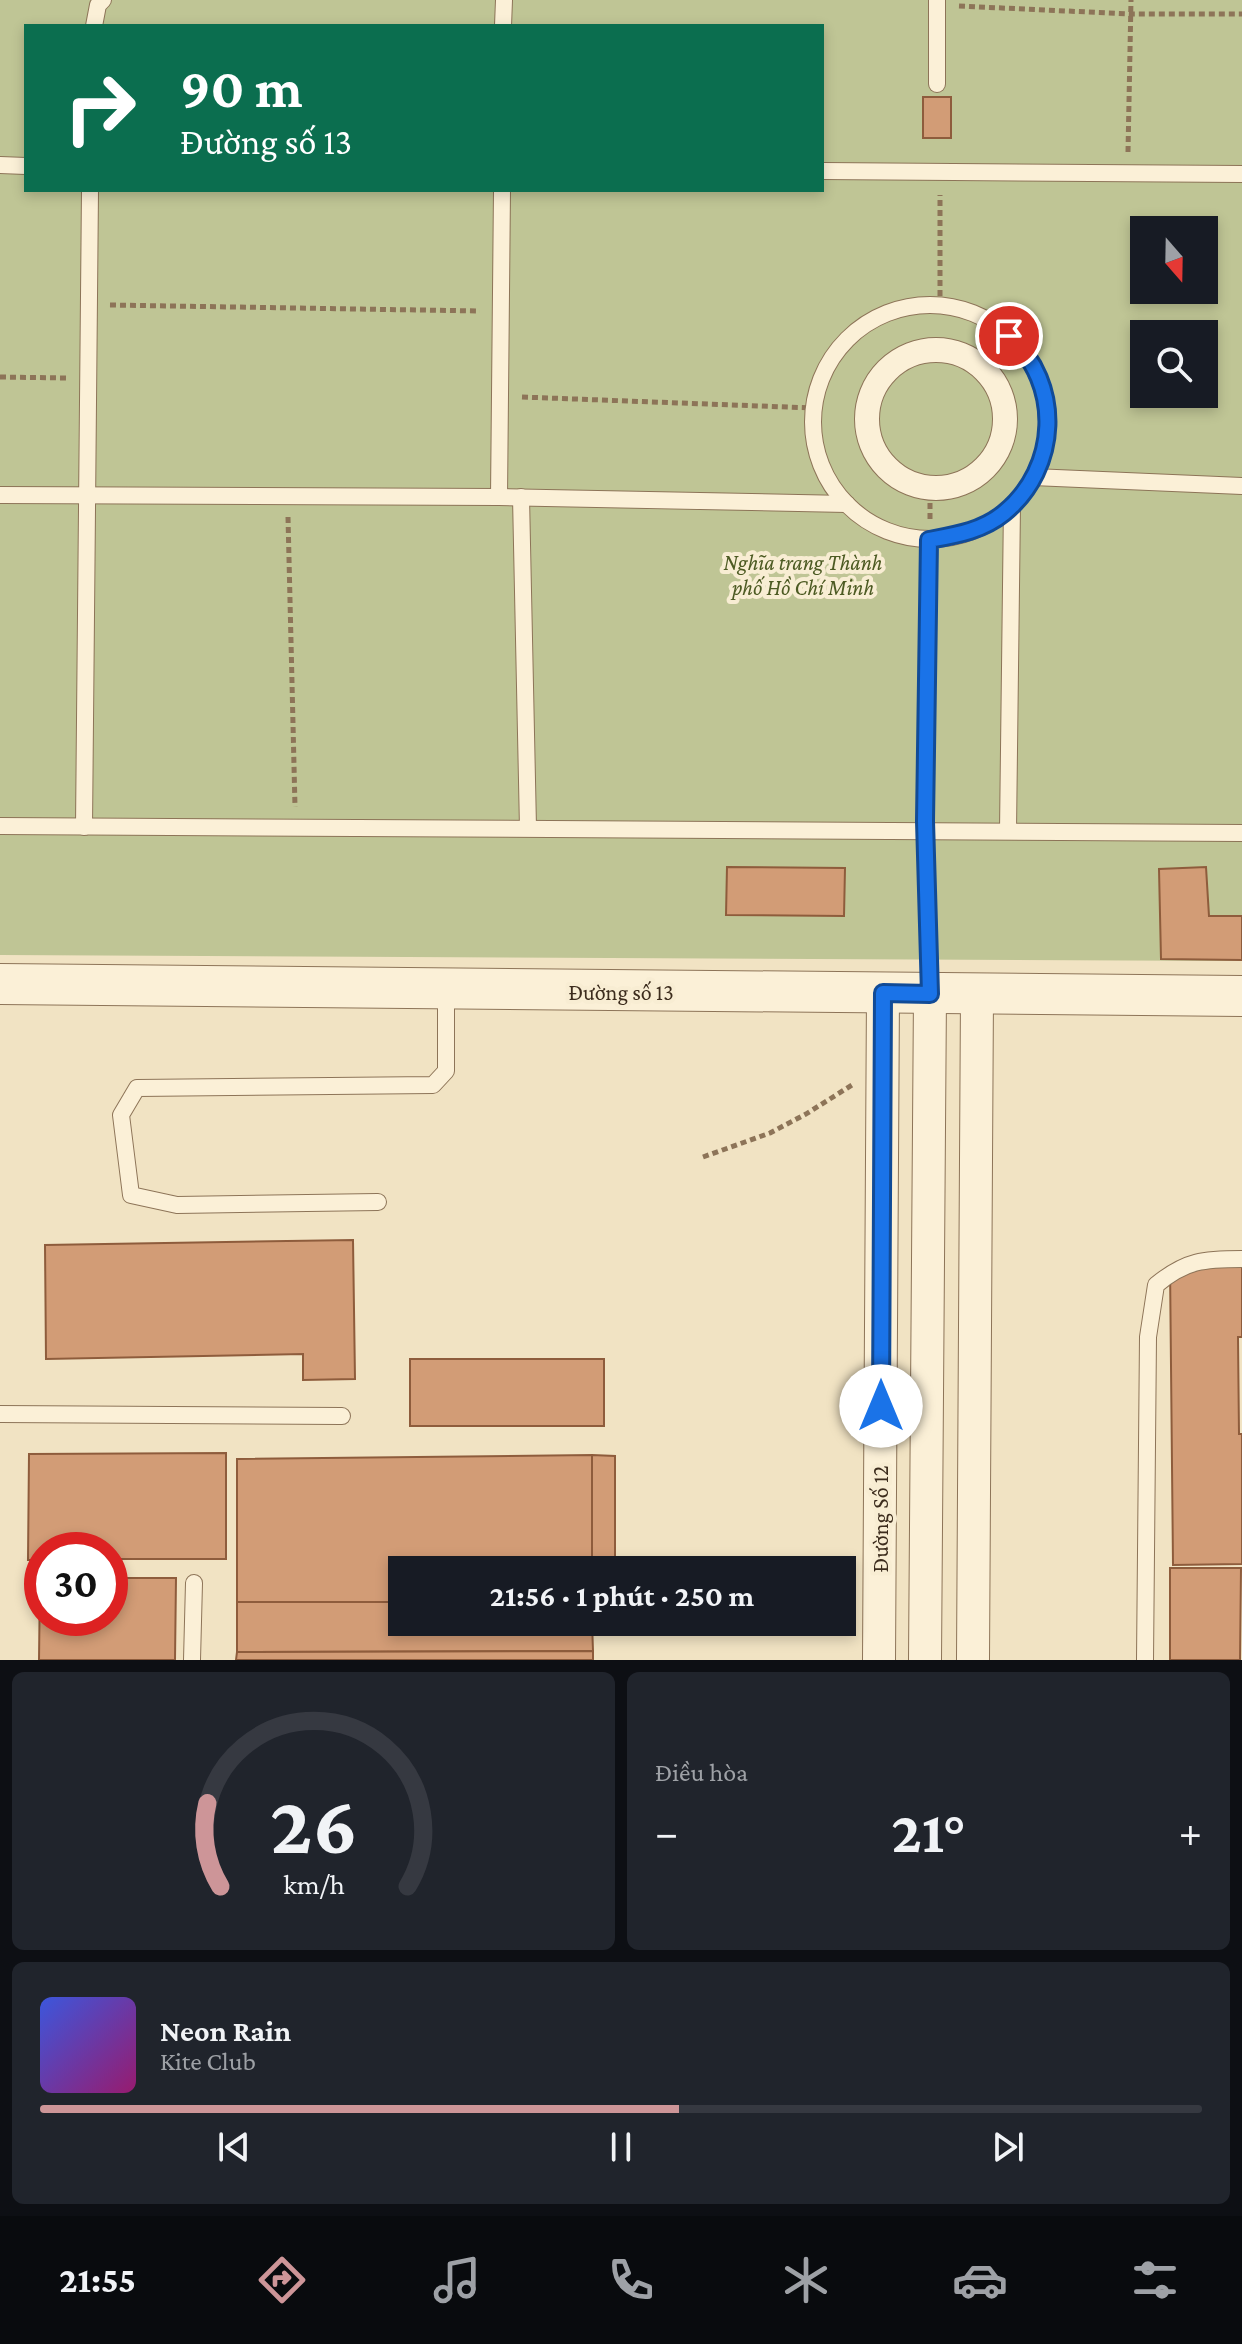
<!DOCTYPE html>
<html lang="vi">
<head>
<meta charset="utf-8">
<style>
  body { margin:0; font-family:"Crimson Pro",serif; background:#20242c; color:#f1f3f6; height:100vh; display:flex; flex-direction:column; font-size:30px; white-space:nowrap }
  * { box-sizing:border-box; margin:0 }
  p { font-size:26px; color:#9ea1a6 }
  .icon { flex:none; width:44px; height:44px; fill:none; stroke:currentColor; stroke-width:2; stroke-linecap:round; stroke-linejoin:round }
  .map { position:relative; height:1660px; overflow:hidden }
  .details { display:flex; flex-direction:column; gap:12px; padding:12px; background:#0d0f14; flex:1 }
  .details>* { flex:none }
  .top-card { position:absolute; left:24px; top:24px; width:800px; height:168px; border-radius:0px; box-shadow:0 4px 12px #0003; background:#0b6e4f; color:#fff; overflow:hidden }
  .needle { width:52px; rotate:160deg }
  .buttons { position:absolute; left:1130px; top:216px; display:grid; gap:16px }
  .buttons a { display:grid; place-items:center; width:88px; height:88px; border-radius:0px; background:#171b24; box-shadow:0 4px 12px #0003; font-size:40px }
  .speed { position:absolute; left:24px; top:1532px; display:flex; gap:16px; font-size:40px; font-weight:700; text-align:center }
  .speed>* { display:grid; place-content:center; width:104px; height:104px; border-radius:50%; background:#171b24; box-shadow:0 4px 12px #0003; line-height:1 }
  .speed .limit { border:12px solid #d22; background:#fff; color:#111 }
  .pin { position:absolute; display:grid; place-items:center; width:68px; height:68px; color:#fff; margin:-34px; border:4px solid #fff; border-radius:50%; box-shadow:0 2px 8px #0007 }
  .me { position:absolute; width:88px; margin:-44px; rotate:0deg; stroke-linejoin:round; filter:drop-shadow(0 0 6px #0008) }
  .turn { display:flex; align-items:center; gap:28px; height:168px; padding:0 24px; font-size:36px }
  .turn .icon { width:104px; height:104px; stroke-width:2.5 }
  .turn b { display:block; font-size:56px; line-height:68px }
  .big { font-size:60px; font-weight:700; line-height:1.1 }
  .details .card { flex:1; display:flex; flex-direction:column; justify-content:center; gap:12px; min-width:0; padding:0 28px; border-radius:12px; background:#20242c }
  .details .dial { align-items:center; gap:0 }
  .dial svg { height:208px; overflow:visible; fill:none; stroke:#363941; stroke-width:7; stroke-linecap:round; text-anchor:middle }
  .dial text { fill:#f1f3f6; stroke:none }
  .song { display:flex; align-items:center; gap:24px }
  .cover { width:96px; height:96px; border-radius:12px; background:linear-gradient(135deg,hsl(230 70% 55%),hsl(320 70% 35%)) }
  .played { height:8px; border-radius:4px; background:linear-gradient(90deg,#cd9598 55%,#363941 55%) }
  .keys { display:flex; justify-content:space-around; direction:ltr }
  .heat { display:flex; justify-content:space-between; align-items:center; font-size:44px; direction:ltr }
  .details .tiles { flex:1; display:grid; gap:12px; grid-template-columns:1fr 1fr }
  .card:last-child { grid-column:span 2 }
  .trip { position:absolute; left:388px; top:1556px; width:468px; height:80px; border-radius:0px; background:#171b24; box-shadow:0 4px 12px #0003; font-weight:700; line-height:80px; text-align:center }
  .tab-bar { display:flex; height:128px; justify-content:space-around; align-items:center; background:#090b0e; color:#9ea1a6 }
  .tab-bar .icon { width:56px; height:56px }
  .tab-bar .selected { color:#cd9598 }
  .tab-bar b { font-size:36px; color:#f1f3f6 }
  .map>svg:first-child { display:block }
  .cemetery { fill:#bfc595; fill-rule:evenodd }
  .building { fill:#d29c76; stroke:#8e5c3c; stroke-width:2 }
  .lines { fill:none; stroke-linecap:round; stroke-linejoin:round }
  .service-casing { stroke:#8d7458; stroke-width:18 }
  .pedestrian-casing { stroke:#8d7458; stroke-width:26 }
  .minor-casing { stroke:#8d7458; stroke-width:34 }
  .tertiary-casing { stroke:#8d7458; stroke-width:42 }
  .path { stroke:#8d7458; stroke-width:5; stroke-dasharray:6 4; stroke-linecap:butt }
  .service { stroke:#fbf0d7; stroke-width:16 }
  .pedestrian { stroke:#fbf0d7; stroke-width:24 }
  .minor { stroke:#fbf0d7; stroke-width:32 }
  .tertiary { stroke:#fbf0d7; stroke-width:40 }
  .route-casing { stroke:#114b97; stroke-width:20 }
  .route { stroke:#1a73e8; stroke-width:14 }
  .labels { text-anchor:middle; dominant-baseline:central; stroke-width:8; stroke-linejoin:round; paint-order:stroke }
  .park-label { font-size:22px; font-style:italic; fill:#4c5a22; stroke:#f8edd3 }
  .street-label { font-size:22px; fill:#3c2c1d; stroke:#f8edd3 }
</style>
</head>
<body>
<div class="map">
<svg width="1242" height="1660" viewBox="0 0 1242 1660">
  <rect width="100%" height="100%" fill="#f1e3c3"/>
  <path class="cemetery" d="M 0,0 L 1242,0 L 1242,961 L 0,955 ZM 26,26 L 822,26 L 822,190 L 26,190 ZM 1144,230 L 1204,230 L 1204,290 L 1144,290 ZM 1144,334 L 1204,334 L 1204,394 L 1144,394 Z"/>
  <g class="building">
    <rect x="923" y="97" width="28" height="41"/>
    <path d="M 727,867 L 845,868 L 844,916 L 726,915 Z"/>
    <path d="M 1206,867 L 1209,916 L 1242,916 L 1242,960 L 1161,959 L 1159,869 Z"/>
    <path d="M 353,1240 L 355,1379 L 303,1380 L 303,1354 L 46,1359 L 45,1245 Z"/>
    <path d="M 1242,1265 L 1242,1337 L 1238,1337 L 1239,1434 L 1242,1434 L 1242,1564 L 1173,1565 L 1170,1266 Z"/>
    <rect x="410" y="1359" width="194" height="67"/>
    <path d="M 226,1453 L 226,1559 L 110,1559 L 110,1550 L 42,1550 L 42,1560 L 28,1560 L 29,1454 Z"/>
    <path d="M 592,1455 L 615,1456 L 615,1570 L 592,1570 Z"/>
    <path d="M 592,1455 L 592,1570 L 402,1570 L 402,1602 L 237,1602 L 237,1459 Z"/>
    <path d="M 1170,1568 L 1241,1568 L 1240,1660 L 1170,1660 Z"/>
    <path d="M 110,1578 L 176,1578 L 175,1660 L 39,1660 L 40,1579 L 42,1579 L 42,1618 L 110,1618 Z"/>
    <path d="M 237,1602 L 402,1602 L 402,1622 L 592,1622 L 593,1651 L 237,1652 Z"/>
    <rect x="592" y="1622" width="23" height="13"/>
    <path d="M 593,1651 L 593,1660 L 236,1660 L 237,1652 Z"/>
  </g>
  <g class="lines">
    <defs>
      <g id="service">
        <path d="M 937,0 L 937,84"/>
        <path d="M 94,26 L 98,5 L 103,0"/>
        <path d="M 503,26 L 504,0"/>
        <path d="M 0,165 L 26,166"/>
        <path d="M 822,171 L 1242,174"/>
        <circle cx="930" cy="422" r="117"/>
        <path d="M 1033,477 L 1242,486"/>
        <path d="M 0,495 L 499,497 L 847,504"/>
        <path d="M 499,497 L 502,190"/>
        <path d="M 521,497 L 528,828"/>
        <path d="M 929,540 L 925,821 L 930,992"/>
        <path d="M 0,826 L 1242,833"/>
        <path d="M 84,827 L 90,190"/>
        <path d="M 1008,831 L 1012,505"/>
        <path d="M 378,1202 L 177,1205 L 131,1195 L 121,1115 L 137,1088 L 433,1085 L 446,1071 L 446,990"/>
        <path d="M 0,1414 L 342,1416"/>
        <path d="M 192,1660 L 194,1583"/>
        <path d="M 1145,1660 L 1148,1337 L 1156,1285 C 1186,1260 1204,1259 1242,1259"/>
      </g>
      <circle id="pedestrian" cx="936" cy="419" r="69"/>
      <g id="minor">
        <path d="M 879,1660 L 883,993"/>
        <path d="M 925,1660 L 930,994"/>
        <path d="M 973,1660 L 977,994"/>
      </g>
      <path id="tertiary" d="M 0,984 L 1242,996"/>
    </defs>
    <use href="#service" class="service-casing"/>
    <use href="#pedestrian" class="pedestrian-casing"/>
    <use href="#minor" class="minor-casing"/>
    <use href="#tertiary" class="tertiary-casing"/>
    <g class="path">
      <path d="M 959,6 L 1131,14 L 1242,14"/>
      <path d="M 1128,152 L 1131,0"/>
      <path d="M 110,305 L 480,311"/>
      <path d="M 940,306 L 940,195"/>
      <path d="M 0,377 L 67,378"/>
      <path d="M 522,397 L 813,408"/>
      <path d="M 288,517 L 295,807"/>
      <path d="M 930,519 L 930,488"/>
      <path d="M 703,1157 L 770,1133 L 806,1114 L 852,1085"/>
    </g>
    <use href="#service" class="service"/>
    <use href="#pedestrian" class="pedestrian"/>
    <use href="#minor" class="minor"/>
    <use href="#tertiary" class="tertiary"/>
  </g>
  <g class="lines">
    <defs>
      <path id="route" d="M 881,1406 L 883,993 L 930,994 L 925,821 L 929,540 C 956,535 982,531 1004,513 C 1059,468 1063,384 1009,336"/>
    </defs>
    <use href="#route" class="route-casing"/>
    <use href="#route" class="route"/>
  </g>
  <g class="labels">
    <g class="park-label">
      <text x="803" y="562">Nghĩa trang Thành<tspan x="803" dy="25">phố Hồ Chí Minh</tspan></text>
    </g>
    <g class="street-label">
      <text x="621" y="992">Đường số 13</text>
      <text transform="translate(880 1519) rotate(-90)">Đường Số 12</text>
    </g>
  </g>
</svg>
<div class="buttons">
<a><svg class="needle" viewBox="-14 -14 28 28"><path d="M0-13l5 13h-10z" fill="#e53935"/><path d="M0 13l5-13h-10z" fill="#9ea1a6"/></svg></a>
<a><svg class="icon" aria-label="search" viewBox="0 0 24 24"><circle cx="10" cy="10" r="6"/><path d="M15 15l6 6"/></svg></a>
</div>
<div class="speed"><div class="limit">30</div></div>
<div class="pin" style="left:1009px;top:336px;background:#d93025"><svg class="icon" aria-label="arrive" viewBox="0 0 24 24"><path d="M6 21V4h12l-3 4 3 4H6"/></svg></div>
<svg class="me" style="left:881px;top:1406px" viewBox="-20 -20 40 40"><circle r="19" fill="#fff"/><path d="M0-13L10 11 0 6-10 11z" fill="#1a73e8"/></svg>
<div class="trip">21:56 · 1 phút · 250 m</div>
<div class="top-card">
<div class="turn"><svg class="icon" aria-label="right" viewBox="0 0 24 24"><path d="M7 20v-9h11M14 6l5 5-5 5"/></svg><div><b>90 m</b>Đường số 13</div></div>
</div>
</div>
<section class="details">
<div class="tiles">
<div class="card dial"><svg viewBox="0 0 100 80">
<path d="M14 69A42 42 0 1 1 86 69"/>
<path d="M14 69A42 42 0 0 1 9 37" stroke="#cd9598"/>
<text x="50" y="56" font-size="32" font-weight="700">26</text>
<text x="50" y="72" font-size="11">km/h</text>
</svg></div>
<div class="card"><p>Điều hòa</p>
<div class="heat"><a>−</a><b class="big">21°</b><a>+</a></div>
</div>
<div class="card">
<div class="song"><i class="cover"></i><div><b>Neon Rain</b><p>Kite Club</p></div></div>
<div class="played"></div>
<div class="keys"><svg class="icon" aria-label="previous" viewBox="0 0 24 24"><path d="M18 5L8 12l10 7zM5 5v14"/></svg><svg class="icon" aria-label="pause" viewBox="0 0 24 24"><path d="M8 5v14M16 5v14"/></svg><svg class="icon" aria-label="next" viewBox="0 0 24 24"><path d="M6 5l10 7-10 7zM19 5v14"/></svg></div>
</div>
</div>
</section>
<nav class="tab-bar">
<b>21:55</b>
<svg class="icon selected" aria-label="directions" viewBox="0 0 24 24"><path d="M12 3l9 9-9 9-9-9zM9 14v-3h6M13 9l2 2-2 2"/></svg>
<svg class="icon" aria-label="music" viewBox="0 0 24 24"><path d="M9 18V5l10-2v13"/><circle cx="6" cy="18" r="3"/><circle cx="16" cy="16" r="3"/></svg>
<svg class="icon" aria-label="phone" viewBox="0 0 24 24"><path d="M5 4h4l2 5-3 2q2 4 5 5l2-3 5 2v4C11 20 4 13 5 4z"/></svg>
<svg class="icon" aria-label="climate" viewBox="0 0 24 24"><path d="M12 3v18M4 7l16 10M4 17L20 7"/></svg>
<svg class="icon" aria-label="car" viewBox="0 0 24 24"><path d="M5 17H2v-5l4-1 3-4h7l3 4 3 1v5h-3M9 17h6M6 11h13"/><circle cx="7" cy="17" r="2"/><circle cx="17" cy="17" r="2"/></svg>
<svg class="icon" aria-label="filters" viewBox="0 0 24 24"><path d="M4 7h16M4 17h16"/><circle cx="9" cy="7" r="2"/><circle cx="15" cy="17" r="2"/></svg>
</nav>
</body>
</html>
